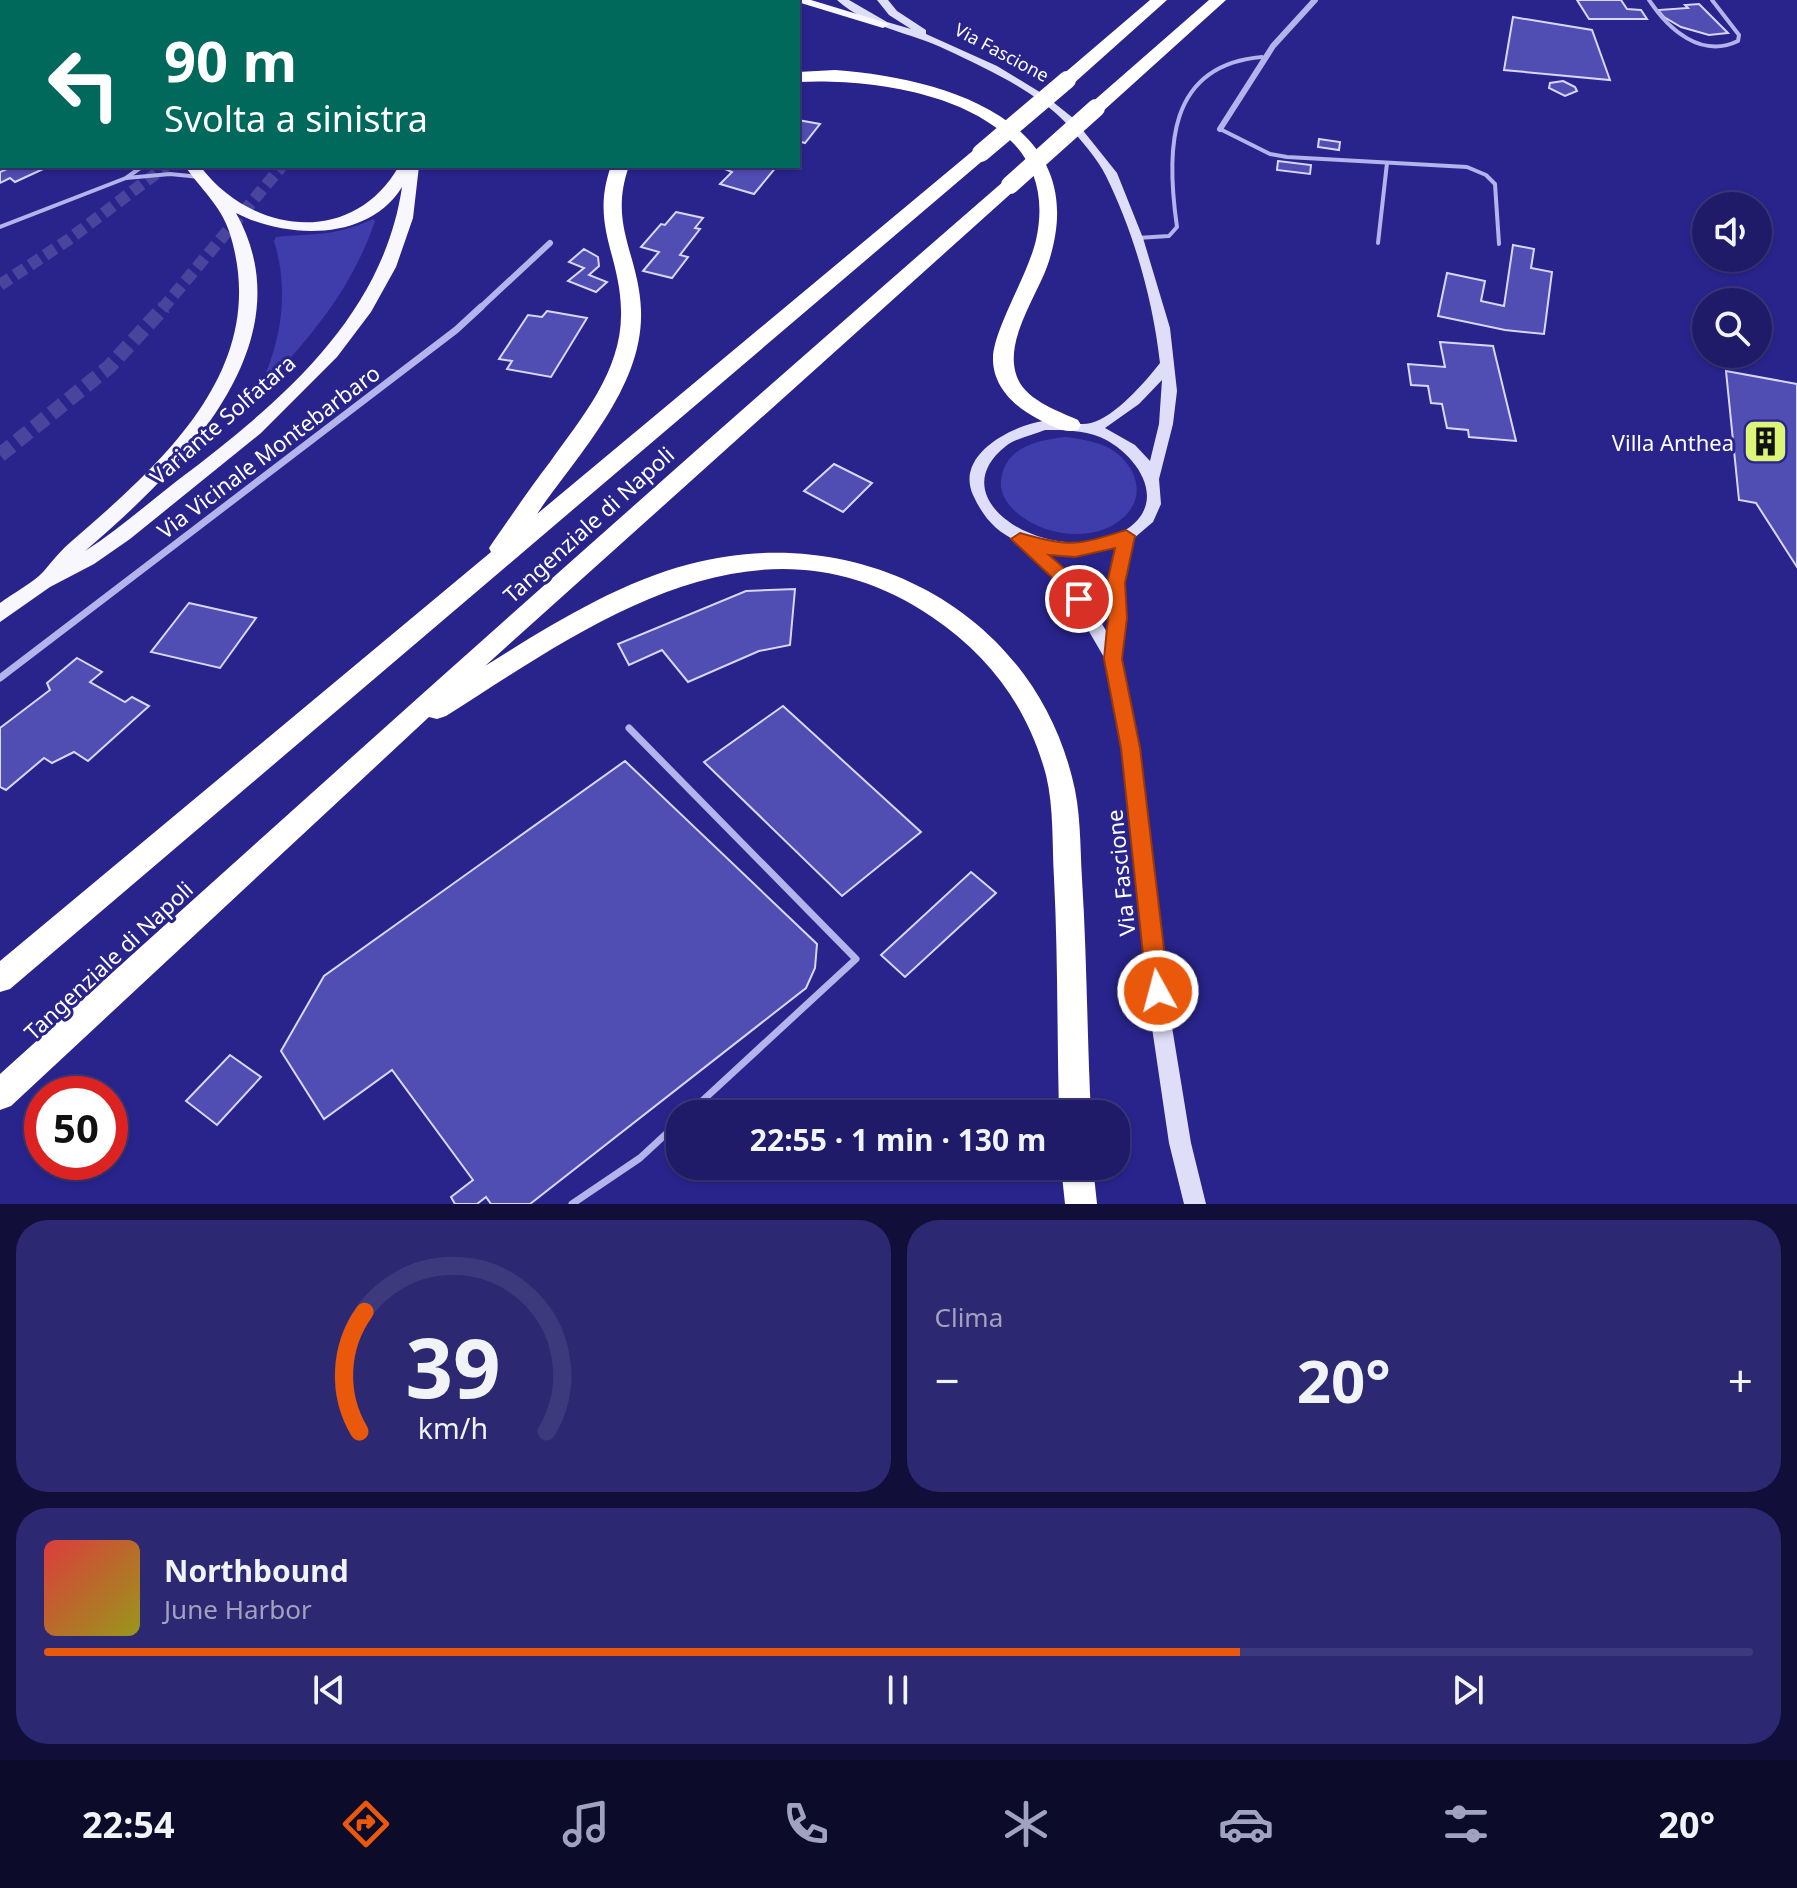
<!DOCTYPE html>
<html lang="it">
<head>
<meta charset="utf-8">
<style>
  body { margin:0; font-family:"Noto Sans",sans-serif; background:#2c2871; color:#f1f3f6; height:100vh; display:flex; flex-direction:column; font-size:30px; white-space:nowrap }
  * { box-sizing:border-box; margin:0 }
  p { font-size:26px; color:#a1a1c0 }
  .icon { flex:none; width:44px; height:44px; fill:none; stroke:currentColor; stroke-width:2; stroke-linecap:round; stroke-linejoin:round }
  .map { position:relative; height:1204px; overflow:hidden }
  .side { display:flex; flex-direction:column; gap:16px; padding:16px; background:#110f3a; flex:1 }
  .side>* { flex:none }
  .guide { position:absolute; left:0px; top:0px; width:800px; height:168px; box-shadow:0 2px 6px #0004,0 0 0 2px #3c397d; background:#00695c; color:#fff; overflow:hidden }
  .tools { position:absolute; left:1692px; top:192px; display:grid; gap:16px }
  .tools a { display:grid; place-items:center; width:80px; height:80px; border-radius:50%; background:#1f1b69; box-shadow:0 2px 6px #0004,0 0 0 2px #3c397d; font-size:40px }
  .speed { position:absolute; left:24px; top:1076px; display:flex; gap:16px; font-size:40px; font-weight:700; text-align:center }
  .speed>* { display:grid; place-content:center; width:104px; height:104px; border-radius:50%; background:#1f1b69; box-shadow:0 2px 6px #0004,0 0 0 2px #3c397d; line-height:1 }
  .speed .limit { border:12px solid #d22; background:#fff; color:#111 }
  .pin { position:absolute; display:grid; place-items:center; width:68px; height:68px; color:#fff; margin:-34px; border:4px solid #fff; border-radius:50%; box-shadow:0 2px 8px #0007 }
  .me { position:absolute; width:88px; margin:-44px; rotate:353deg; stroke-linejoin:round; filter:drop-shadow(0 0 6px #0008) }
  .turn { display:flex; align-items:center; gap:28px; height:168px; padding:0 32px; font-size:36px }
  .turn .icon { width:104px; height:104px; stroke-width:2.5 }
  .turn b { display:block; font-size:56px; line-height:68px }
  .big { font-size:60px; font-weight:700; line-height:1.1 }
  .side .widget { flex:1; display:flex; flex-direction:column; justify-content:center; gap:12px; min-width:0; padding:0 28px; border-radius:32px; background:#2c2871 }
  .side .dial { align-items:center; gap:0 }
  .dial svg { height:208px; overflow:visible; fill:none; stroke:#3c397d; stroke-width:7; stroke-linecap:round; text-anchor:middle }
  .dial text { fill:#f1f3f6; stroke:none }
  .song { display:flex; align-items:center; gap:24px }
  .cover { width:96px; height:96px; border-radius:12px; background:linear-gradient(135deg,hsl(0 70% 55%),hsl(60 70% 35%)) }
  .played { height:8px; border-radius:4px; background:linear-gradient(90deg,#ea580c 70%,#3c397d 70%) }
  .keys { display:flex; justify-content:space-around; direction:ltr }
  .heat { display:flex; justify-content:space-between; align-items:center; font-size:44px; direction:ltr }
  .side .tiles { flex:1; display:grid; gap:16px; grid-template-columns:1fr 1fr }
  .widget:last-child { grid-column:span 2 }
  .trip { position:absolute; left:666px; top:1100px; width:464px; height:80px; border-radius:32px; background:#1f1b69; box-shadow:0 2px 6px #0004,0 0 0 2px #3c397d; font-weight:700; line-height:80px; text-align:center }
  .tabs { display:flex; height:128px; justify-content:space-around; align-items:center; background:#0c0b2a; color:#a1a1c0 }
  .tabs .icon { width:56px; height:56px }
  .tabs .on { color:#ea580c }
  .tabs b { font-size:36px; color:#f1f3f6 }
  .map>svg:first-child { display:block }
  .green { fill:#3f3cab }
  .building { fill:#504db3; stroke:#d8d7f8; stroke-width:2 }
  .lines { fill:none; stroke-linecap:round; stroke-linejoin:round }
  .secondary-tunnel-far1 { stroke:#49459d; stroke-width:12; stroke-dasharray:12 6; stroke-linecap:butt }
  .secondary-tunnel { stroke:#49459d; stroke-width:15; stroke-dasharray:15 7; stroke-linecap:butt }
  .lane-far1 { stroke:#b4b3eb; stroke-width:4 }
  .lane { stroke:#b4b3eb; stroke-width:7 }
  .street-far1 { stroke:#b4b3eb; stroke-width:6 }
  .street { stroke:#b4b3eb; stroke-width:7 }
  .secondary { fill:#dfdef9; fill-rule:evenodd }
  .primary { fill:#f8f7fe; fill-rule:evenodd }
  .highway { fill:#fff; fill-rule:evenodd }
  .highway-bridge { stroke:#fff; stroke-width:18 }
  .route { fill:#ea580c; stroke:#983908; stroke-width:2 }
  .labels { text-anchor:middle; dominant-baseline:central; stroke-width:6; stroke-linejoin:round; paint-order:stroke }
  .far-street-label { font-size:18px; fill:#fff; stroke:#29248c }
  .street-label { font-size:22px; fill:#fff; stroke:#29248c }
  .poi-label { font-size:22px; fill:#fff; stroke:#29248c; text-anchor:end }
</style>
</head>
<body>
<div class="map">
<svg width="1797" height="1204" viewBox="0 0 1797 1204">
  <rect width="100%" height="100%" fill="#29248c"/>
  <g class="green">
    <path d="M 373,219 L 375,221 C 354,283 317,330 273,377 L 268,378 L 265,375 C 283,332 288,286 274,241 L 276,237 C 315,233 334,237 373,219 Z"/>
    <path d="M 1066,437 C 1080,439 1094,441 1107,447 C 1134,461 1149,494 1124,517 C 1094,545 1038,536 1012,508 C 1005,501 1000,491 1001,481 C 1004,447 1038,440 1066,437 Z"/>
  </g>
  <g class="building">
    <path d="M 1577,0 L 1621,0 L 1627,9 L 1641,10 L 1647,19 L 1589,19 Z"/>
    <path d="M 1699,4 L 1728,33 L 1709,35 L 1681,27 L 1664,17 L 1658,10 L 1688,8 L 1685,5 Z"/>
    <path d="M 1513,17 L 1592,30 L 1610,80 L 1504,70 Z"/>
    <path d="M 1563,81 L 1575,87 L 1577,91 L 1565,96 L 1549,88 L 1550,83 Z"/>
    <path d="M 798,120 L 820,124 L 805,143 L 798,141 Z"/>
    <path d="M 1319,139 L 1340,142 L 1339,150 L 1318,147 Z"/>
    <path d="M 1278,161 L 1311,165 L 1310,174 L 1277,170 Z"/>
    <path d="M 14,166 L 35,166 L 41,170 L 15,182 L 10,178 L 0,183 L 0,172 Z"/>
    <path d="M 729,166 L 777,166 L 754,194 L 720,184 L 732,172 L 725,169 Z"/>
    <path d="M 676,212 L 703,218 L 695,228 L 700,229 L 680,255 L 688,257 L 672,278 L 643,271 L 659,252 L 641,247 L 661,224 L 665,225 Z"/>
    <path d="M 1513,245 L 1534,249 L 1531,268 L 1552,272 L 1544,334 L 1505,330 L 1438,316 L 1447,273 L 1485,281 L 1481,301 L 1504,306 Z"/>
    <path d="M 584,249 L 598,257 L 599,266 L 589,275 L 607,282 L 596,292 L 568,281 L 584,268 L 569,262 Z"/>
    <path d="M 547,311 L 587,318 L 551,377 L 507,369 L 512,361 L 499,359 L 528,315 L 542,317 Z"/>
    <path d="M 1440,342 L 1493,346 L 1516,441 L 1469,437 L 1468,430 L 1447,428 L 1442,404 L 1431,403 L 1428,386 L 1411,385 L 1408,364 L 1445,367 Z"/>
    <path d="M 1726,371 L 1797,384 L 1797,567 L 1756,503 L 1739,500 Z"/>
    <path d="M 834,464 L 872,483 L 843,512 L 804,491 Z"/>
    <path d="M 795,589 L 790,645 L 759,651 L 688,682 L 662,650 L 629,665 L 618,644 L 746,591 Z"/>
    <path d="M 189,603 L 256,618 L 220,668 L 151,652 Z"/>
    <path d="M 77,658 L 102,672 L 90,682 L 125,702 L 132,697 L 149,706 L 88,761 L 74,752 L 52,763 L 44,758 L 6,790 L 0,787 L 0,728 L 50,690 L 47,683 Z"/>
    <path d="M 783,706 L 921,832 L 842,896 L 704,762 Z"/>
    <path d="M 625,761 L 817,944 L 815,968 L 806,988 L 530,1204 L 491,1204 L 486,1197 L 477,1204 L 455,1204 L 451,1197 L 473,1180 L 392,1070 L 324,1119 L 281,1051 L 324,976 Z"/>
    <path d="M 971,872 L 996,893 L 905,977 L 881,955 Z"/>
    <path d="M 230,1055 L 261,1077 L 217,1125 L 186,1101 Z"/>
  </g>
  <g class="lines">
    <g class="secondary-tunnel-far1">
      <path d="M 0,285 L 68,240 L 166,166"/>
      <path d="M 162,309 L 282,166"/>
    </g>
    <path class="secondary-tunnel" d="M 0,455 L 109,367 L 164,307"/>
    <g class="lane-far1">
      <path d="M 1649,0 C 1668,29 1701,59 1738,41 L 1739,35 L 1712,0"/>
      <path d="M 1220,129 L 1270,154 L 1287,157 L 1467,167 L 1486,175 L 1495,184 L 1499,244"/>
      <path d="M 126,178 L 143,166"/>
      <path d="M 0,227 L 126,178 L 170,174 L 200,177"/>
      <path d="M 1137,238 L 1169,236 L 1177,227 C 1166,151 1166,65 1262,57"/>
      <path d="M 1378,243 L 1387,163"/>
    </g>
    <g class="lane">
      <path d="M 629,728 L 856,959 L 688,1114"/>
      <path d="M 572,1204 L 640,1158 L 680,1121"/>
    </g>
    <g class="street-far1">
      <path d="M 1220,129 L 1273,46 L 1315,0"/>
      <path d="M 479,309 L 550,243"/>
    </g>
    <path class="street" d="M 0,678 L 456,330 L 481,307"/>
    <g class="secondary">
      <path d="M 388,0 L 400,0 L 387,2 Z"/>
      <path d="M 442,0 L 454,0 L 441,2 Z"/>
      <path d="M 837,0 L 849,0 L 887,22 L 911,29 L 889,15 L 877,0 L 888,0 L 897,11 L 926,30 L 926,34 L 997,66 L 1043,94 L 1073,118 L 1117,173 L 1143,238 L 1170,328 L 1177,391 L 1173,424 L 1159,479 L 1161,504 L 1153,522 L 1133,539 L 1124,583 L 1126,618 L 1121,659 L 1140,748 L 1171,1021 L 1191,1143 L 1206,1204 L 1184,1204 L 1169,1143 L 1151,1021 L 1122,748 L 1105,659 L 1062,585 L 1020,548 L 1019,542 C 996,532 983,517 973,495 C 955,455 1011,426 1043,421 C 1058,418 1077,427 1091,423 C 1115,417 1146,381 1160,363 C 1153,300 1134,233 1106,176 C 1098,159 1079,138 1066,123 C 1034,90 987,69 947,50 C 910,32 868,28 837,0 ZM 1162,380 L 1159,424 L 1150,461 L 1135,445 L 1105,428 L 1139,404 ZM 1045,430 C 1063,430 1083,430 1100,437 C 1133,451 1169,497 1130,527 C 1065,575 932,504 1006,446 C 1016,438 1033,435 1045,430 ZM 1116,546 L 1108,583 L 1108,634 L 1074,577 L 1044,551 L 1079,555 Z"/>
    </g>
    <g class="primary">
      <path d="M 791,0 L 811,0 L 890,24 L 883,28 Z"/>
      <path d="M 185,166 L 200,166 C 251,234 352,248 399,166 L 419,166 L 413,218 L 396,267 L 371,312 L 337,357 L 261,433 L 130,539 L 94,564 L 50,587 L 0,622 L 0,603 C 13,593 33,583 44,571 C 53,560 62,549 73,540 C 164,461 273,366 229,231 C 221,206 199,187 185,166 ZM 402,187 C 383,318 277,405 178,480 C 147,504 118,530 85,551 C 176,473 310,345 236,213 C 286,239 368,242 402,187 Z"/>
    </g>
    <g class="highway">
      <path d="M 1150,0 L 1167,0 L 1073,84 L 1061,84 L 1059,80 L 1061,76 Z"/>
      <path d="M 1209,0 L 1226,0 L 1102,112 L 1090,112 L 1087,108 L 1090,104 Z"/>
      <path d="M 835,70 C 944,78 1096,121 1048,264 C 1037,296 1005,339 1016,374 C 1023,399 1056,410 1078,420 L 1081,425 L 1078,430 C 1064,434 1050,425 1038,419 C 1015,407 993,387 993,359 C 993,330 1028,275 1036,240 C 1066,106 893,77 798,82 L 798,72 Z"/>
      <path d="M 981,148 L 990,153 L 987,157 L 10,989 L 0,992 L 0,961 L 491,552 L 489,548 L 493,542 C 512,515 530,488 550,462 C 583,416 623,369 621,310 C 620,254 590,225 611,166 L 629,166 C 608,225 639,254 641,310 C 644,387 578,454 537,514 L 975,149 Z"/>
      <path d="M 1010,180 L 1019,185 L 1016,189 L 485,666 C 549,626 617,583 690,564 C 855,520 1029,607 1072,777 C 1081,810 1080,845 1082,879 C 1087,957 1087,1036 1091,1114 L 1059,1114 C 1057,1035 1058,956 1054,878 C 1052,844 1054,808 1046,775 C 1028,708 990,656 932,617 C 760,500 593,622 446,716 L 437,719 L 429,717 L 11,1106 L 0,1110 L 0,1074 C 332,774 665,475 1004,181 Z"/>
      <path d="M 1061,1166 L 1093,1166 L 1097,1204 L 1065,1204 Z"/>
    </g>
    <g class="highway-bridge">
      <path d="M 981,153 L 1067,80"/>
      <path d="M 1010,185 L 1096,108"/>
    </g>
  </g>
  <path class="route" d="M 1126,530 L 1135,536 L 1125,583 L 1127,618 L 1122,659 L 1140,748 L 1169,991 L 1166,999 L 1158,1002 L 1150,999 L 1147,991 L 1121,748 L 1104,659 L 1108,618 L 1107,583 L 1115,548 L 1075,557 L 1049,555 C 1065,568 1078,581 1088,599 L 1086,604 L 1073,604 L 1061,586 L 1011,539 L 1020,533 C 1071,548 1078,545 1126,530 Z"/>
  <defs>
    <symbol id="building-square" viewBox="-11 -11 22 22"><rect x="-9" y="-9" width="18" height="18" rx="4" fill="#ddf577" stroke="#29248c"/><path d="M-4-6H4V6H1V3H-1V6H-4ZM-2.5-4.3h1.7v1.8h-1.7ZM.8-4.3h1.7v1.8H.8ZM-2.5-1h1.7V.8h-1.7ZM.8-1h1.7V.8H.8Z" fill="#111"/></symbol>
  </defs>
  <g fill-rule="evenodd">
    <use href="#building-square" x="1740" y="416" width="51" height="51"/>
  </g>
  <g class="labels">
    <g class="far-street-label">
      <text transform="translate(1002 52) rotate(28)">Via Fascione</text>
    </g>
    <g class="street-label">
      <text transform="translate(222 419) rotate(-41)">Variante Solfatara</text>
      <text transform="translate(268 451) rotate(-37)">Via Vicinale Montebarbaro</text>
      <text transform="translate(588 524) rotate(-42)">Tangenziale di Napoli</text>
      <text transform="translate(1120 873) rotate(-96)">Via Fascione</text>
      <text transform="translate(108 960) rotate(-43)">Tangenziale di Napoli</text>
    </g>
    <g class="poi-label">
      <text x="1734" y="442">Villa Anthea</text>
    </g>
  </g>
</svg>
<div class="tools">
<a><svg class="icon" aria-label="sound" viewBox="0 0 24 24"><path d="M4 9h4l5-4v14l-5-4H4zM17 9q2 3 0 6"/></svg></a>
<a><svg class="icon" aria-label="search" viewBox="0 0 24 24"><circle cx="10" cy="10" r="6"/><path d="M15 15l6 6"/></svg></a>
</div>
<div class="speed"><div class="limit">50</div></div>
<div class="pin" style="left:1079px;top:599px;background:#d93025"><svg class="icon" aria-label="arrive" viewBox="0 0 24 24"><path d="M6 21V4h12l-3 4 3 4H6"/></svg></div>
<svg class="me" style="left:1158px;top:991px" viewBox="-20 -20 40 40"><circle r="17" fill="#ea580c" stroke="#fff" stroke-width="3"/><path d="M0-11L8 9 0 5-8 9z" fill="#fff"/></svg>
<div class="trip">22:55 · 1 min · 130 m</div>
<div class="guide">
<div class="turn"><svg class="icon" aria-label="left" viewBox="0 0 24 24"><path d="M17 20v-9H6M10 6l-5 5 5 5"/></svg><div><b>90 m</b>Svolta a sinistra</div></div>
</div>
</div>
<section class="side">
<div class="tiles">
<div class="widget dial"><svg viewBox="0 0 100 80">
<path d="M14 69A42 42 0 1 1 86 69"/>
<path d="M14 69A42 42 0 0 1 16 23" stroke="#ea580c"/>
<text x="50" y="56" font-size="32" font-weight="700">39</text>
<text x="50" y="72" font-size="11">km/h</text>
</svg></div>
<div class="widget"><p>Clima</p>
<div class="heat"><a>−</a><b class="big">20°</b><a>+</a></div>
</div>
<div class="widget">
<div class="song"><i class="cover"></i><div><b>Northbound</b><p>June Harbor</p></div></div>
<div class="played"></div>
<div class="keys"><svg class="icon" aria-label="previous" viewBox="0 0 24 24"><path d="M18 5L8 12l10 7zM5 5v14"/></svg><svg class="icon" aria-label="pause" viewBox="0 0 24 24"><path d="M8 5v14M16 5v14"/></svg><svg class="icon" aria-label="next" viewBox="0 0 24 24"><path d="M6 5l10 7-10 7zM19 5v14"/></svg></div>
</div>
</div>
</section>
<nav class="tabs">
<b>22:54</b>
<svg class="icon on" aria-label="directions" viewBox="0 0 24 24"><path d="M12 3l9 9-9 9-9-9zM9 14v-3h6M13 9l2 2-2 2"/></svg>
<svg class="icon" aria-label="music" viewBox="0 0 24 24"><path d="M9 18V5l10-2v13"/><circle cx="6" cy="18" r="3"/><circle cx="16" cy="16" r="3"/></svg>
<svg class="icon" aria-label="phone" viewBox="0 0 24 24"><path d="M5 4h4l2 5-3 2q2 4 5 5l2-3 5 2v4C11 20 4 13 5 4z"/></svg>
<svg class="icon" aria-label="climate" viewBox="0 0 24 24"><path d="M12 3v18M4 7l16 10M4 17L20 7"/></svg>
<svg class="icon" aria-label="car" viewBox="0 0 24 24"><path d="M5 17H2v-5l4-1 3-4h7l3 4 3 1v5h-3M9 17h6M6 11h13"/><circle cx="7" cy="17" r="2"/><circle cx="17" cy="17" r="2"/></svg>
<svg class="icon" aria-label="filters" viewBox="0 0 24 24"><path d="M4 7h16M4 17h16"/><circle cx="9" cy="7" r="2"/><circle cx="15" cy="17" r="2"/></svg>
<b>20°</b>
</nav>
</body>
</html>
